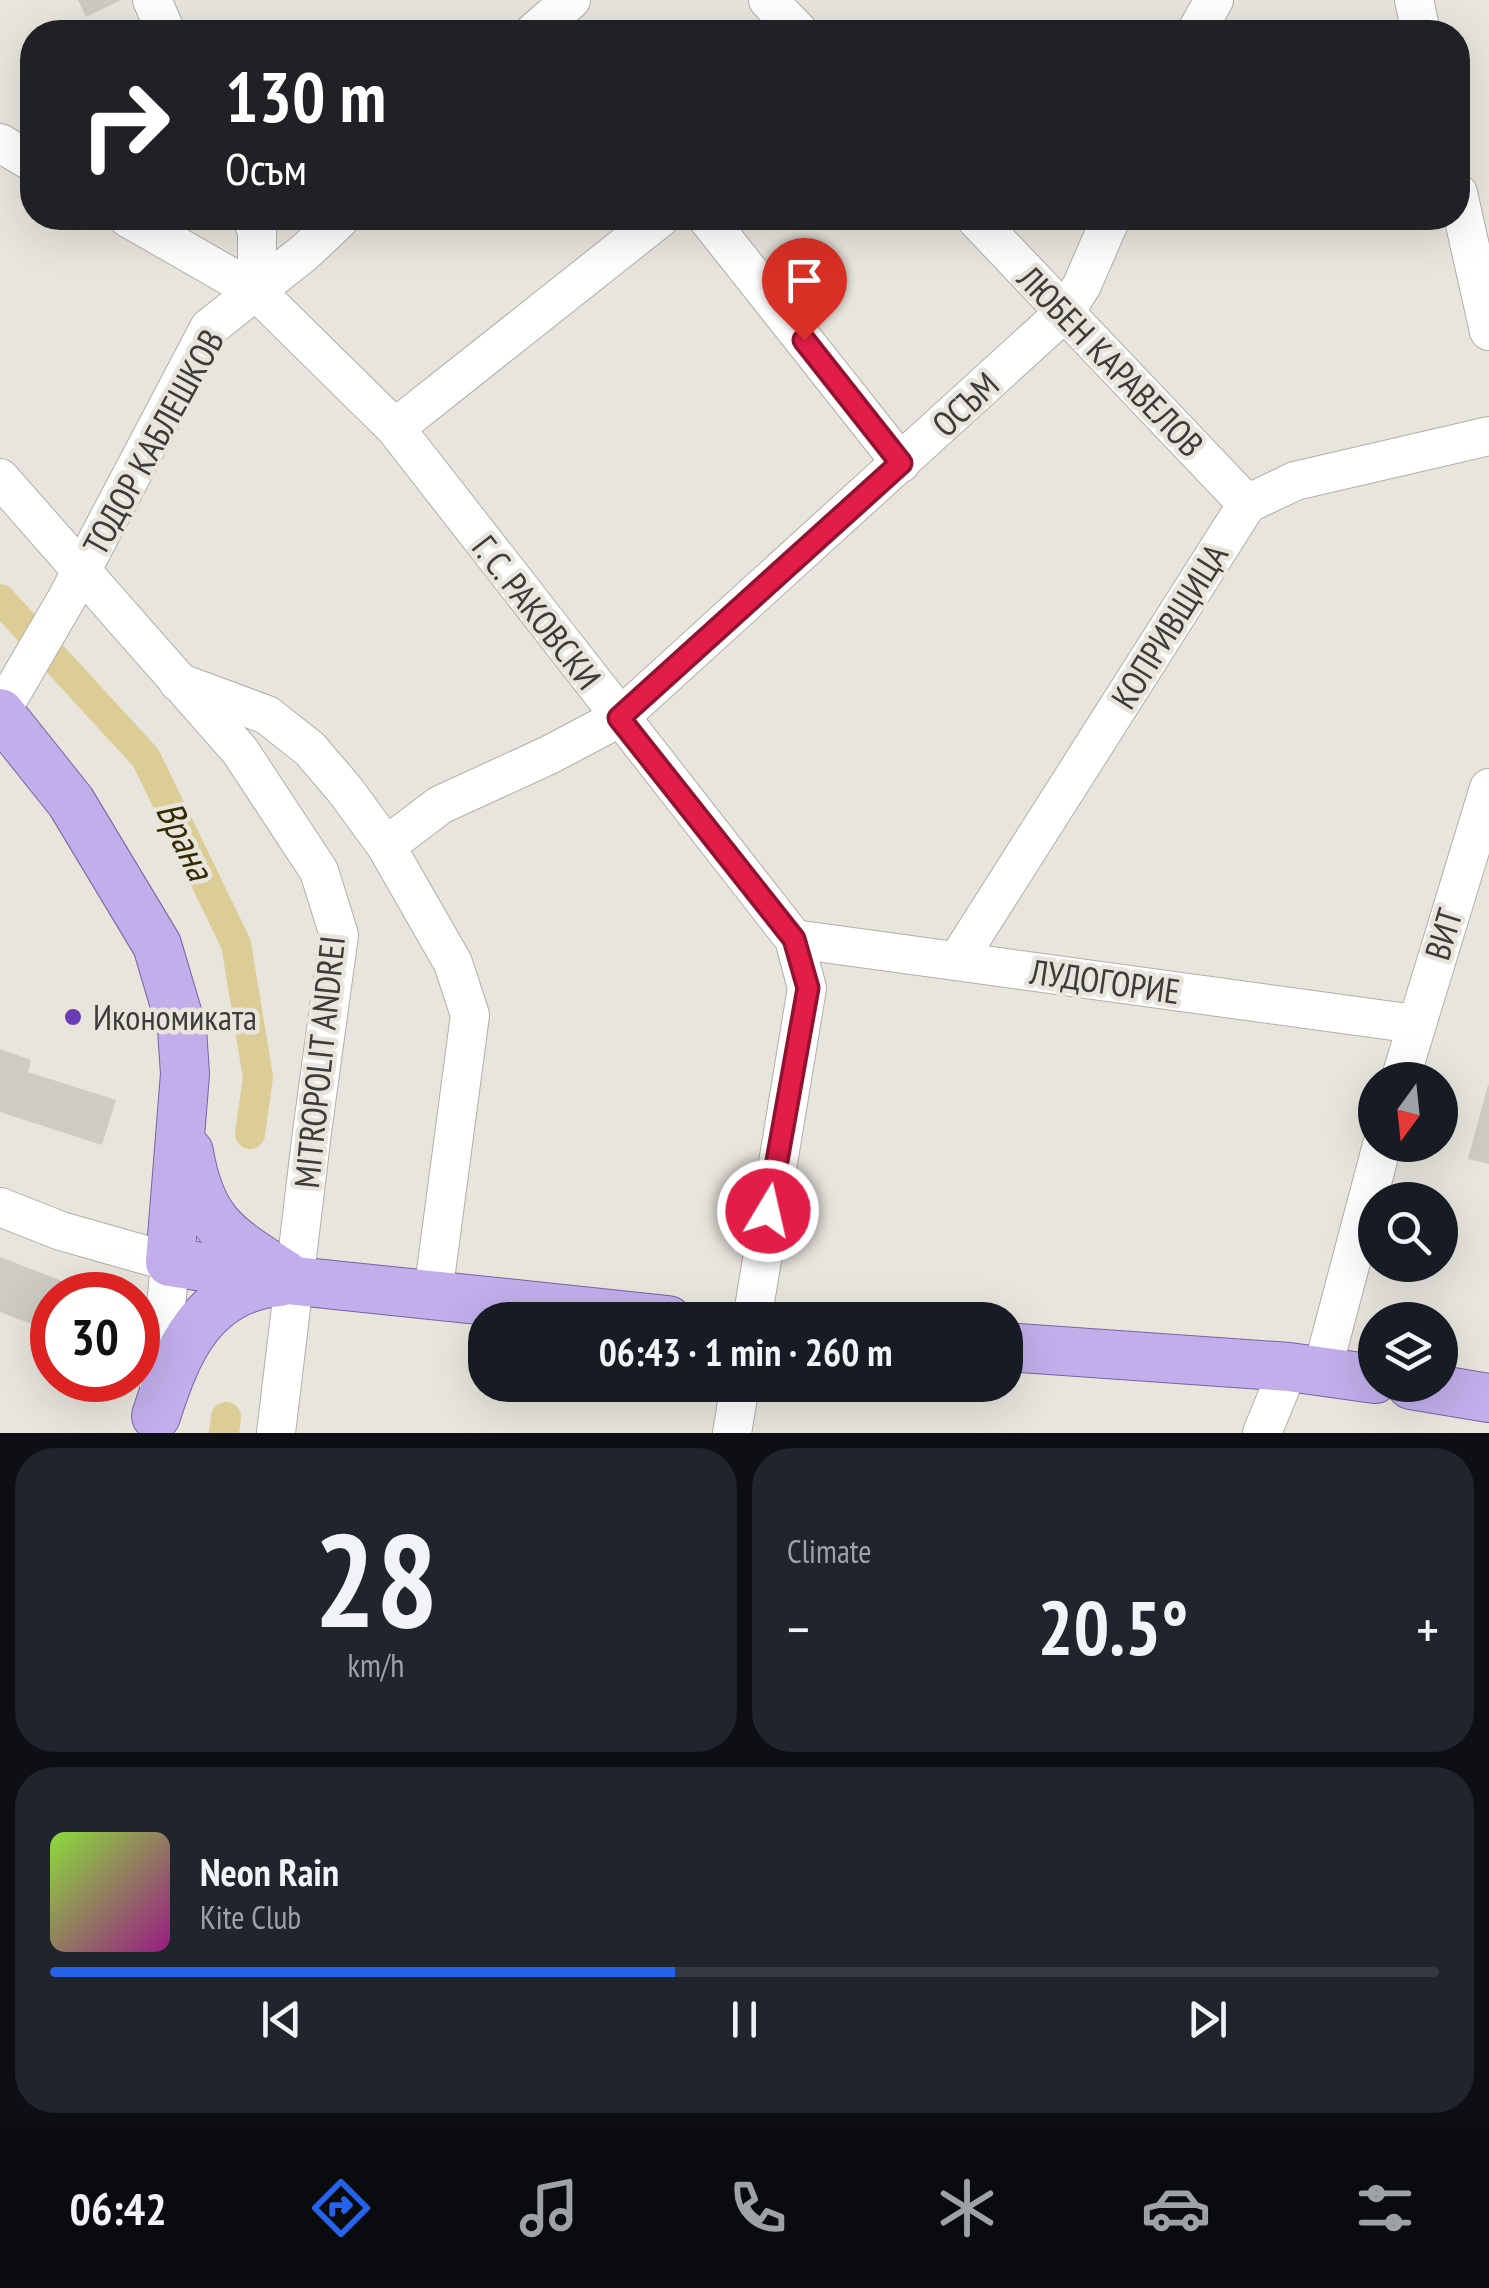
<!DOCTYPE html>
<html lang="en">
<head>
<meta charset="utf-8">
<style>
  body { margin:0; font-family:"PT Sans Narrow",sans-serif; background:#20242c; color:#f1f3f6; height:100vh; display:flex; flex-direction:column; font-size:38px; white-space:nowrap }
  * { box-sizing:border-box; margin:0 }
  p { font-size:32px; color:#9ea1a6 }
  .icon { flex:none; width:55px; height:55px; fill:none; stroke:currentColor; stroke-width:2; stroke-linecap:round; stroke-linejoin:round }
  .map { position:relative; height:1433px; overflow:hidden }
  .drawer { display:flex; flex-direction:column; gap:15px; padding:15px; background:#0d0f14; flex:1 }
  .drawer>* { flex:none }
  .guide { position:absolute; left:20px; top:20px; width:1450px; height:210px; border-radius:40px; box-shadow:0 10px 40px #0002; background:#202124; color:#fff; overflow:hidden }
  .needle { width:65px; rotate:195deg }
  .tools { position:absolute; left:1358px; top:1062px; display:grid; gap:20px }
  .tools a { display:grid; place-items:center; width:100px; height:100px; border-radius:50%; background:#171b24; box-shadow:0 10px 40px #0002; font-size:50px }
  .speed { position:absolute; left:30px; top:1272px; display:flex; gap:20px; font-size:50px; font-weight:700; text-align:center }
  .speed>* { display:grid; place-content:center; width:130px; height:130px; border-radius:50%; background:#171b24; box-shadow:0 10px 40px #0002; line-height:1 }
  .speed .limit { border:15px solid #d22; background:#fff; color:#111 }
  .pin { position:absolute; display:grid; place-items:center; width:85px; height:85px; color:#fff; margin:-102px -42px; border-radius:50% 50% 50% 0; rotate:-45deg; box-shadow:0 0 10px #0007 }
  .pin .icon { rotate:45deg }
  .me { position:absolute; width:110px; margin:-55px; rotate:9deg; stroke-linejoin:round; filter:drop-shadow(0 0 8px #0008) }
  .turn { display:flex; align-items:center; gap:35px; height:210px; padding:0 40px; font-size:45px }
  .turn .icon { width:130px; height:130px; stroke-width:2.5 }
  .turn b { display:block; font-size:70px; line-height:85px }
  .big { font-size:75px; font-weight:700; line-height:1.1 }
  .drawer .tile { flex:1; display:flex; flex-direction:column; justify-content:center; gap:15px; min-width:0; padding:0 35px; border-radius:40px; background:#20242c }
  .drawer .dial { align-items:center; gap:0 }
  .dial b { font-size:130px; line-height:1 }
  .song { display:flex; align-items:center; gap:30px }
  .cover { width:120px; height:120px; border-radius:15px; background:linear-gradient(135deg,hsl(90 70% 55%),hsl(310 70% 35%)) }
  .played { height:10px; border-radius:5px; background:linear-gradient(90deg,#2563eb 45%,#363941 45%) }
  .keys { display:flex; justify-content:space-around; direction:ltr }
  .heat { display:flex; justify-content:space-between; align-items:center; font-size:55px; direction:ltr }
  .drawer .tiles { flex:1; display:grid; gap:15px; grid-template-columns:1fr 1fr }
  .tile:last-child { grid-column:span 2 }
  .trip { position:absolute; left:468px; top:1302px; width:555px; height:100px; border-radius:40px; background:#171b24; box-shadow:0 10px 40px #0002; font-weight:700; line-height:100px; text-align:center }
  .menu { display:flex; height:160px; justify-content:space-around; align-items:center; background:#090b0e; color:#9ea1a6 }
  .menu .icon { width:70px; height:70px }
  .menu .selected { color:#2563eb }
  .menu b { font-size:45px; color:#f1f3f6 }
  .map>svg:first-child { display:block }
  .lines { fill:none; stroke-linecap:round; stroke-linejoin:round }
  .canal { stroke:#dccc95; stroke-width:30 }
  .building { fill:#cdcbc3 }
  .minor-casing { stroke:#b1afa7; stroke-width:40 }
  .major-casing { stroke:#7863a4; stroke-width:50 }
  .minor { stroke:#fff; stroke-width:38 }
  .major { stroke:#c1aeeb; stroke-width:48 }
  .route-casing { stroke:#92132f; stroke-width:25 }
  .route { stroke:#e11d48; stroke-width:18 }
  .poi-dot { fill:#6a3cb3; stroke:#e7e5dc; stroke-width:4 }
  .labels { text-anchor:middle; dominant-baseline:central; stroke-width:9; stroke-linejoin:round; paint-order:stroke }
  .street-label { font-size:35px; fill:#3d3c39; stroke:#e7e5dc }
  .poi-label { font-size:35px; fill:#3d3c39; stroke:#e7e5dc; text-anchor:start }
  .water-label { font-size:38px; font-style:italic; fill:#362b00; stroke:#e7e5dc }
</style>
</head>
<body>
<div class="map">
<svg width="1489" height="1433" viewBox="0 0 1489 1433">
  <rect width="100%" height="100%" fill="#e7e5dc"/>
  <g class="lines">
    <g class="canal">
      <path d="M 0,599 L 146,758 L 236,944 L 258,1077 L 250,1134"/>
      <path d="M 224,1433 L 226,1417"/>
    </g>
  </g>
  <g class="building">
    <path d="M 78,0 L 121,0 L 86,17 Z"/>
    <path d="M 0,1049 L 31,1060 L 28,1072 L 116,1100 L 102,1145 L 0,1112 Z"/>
    <path d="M 1488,1085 L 1489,1085 L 1489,1164 L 1468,1159 Z"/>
    <path d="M 0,1257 L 98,1295 L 52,1295 L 52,1332 L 0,1312 Z"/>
  </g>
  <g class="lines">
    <defs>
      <g id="minor">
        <path d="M 152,0 L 166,32"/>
        <path d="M 768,0 L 799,32"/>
        <path d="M 1414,0 L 1421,32"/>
        <path d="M 534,32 L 571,0"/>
        <path d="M 1196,32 L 1214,0"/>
        <path d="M 0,143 L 32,162"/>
        <path d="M 1458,193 L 1489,331"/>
        <path d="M 128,218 L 257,292 L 395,428 L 794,939 L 807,988 L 752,1320"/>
        <path d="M 251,218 L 257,230 L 257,292"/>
        <path d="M 707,218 L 901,463"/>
        <path d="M 975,218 L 1247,504"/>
        <path d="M 395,428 L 660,218"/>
        <path d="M 0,478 L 240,751 L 319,871 L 339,935 L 312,1132 L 276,1433"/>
        <path d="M 178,682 L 267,715 L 310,749 L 345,790 L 386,846 L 453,963 L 470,1015 L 433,1294"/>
        <path d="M 0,713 L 67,598 L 209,328 L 305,252 L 341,218"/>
        <path d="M 386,846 L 440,805 L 549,755 L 619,718 L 1065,312 L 1082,285 L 1111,218"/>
        <path d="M 794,939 L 1415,1024"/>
        <path d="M 957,961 L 1247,504 L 1295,481 L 1489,436"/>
        <path d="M 1400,1080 L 1489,788"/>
        <path d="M 0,1207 L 61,1231 L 170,1262 L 159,1386"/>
        <path d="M 1322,1371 L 1382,1145"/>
        <path d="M 732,1433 L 740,1385"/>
        <path d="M 1262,1433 L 1289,1367"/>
      </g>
      <g id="major">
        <path d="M 0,713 L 71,802 L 157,945 L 182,1029 L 185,1074 L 170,1262 L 296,1281 L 668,1320"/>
        <path d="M 189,1152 C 201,1224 227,1237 284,1274"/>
        <path d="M 1005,1347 L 1289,1367 L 1375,1379"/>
        <path d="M 1411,1385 L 1489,1398"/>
        <path d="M 156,1416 C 176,1353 202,1288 279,1282"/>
      </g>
    </defs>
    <use href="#minor" class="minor-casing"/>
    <use href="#major" class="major-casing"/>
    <use href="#minor" class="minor"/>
    <use href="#major" class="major"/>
  </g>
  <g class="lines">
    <defs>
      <path id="route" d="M 768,1211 L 808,988 L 794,939 L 619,718 L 901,463 L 804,340"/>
    </defs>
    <use href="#route" class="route-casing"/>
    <use href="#route" class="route"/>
  </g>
  <circle class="poi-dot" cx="73" cy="1017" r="10"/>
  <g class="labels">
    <g class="street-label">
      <text transform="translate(1111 361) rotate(46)">ЛЮБЕН КАРАВЕЛОВ</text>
      <text transform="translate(965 404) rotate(-43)">ОСЪМ</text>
      <text transform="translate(153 442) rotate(-61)">ТОДОР КАБЛЕШКОВ</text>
      <text transform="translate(537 612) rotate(52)">Г. С. РАКОВСКИ</text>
      <text transform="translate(1169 626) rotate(-58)">КОПРИВЩИЦА</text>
      <text transform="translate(1443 934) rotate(-73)">ВИТ</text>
      <text transform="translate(1105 981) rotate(8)">ЛУДОГОРИЕ</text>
      <text transform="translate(319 1062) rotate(-84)">MITROPOLIT ANDREI</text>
    </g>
    <g class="poi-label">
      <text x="93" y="1017">Икономиката</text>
    </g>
    <g class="water-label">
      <text transform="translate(186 840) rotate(64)">Врана</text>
    </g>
  </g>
</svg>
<div class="tools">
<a><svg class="needle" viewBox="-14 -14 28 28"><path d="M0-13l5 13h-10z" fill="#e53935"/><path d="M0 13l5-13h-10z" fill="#9ea1a6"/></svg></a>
<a><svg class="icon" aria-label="search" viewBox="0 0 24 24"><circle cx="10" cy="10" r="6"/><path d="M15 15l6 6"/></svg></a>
<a><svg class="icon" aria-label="layers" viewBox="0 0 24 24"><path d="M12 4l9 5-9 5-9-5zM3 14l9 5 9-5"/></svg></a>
</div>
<div class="speed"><div class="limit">30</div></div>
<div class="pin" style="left:804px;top:340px;background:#d93025"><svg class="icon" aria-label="arrive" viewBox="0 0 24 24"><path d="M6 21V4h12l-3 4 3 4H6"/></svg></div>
<svg class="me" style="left:768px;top:1211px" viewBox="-20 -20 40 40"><circle r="17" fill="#e11d48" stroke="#fff" stroke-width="3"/><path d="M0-11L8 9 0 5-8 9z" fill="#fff"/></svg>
<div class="trip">06:43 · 1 min · 260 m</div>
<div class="guide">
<div class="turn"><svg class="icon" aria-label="right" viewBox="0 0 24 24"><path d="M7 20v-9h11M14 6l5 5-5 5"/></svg><div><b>130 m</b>Осъм</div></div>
</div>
</div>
<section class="drawer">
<div class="tiles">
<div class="tile dial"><b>28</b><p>km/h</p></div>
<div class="tile"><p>Climate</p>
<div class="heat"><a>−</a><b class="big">20.5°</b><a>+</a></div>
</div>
<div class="tile">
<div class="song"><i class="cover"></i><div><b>Neon Rain</b><p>Kite Club</p></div></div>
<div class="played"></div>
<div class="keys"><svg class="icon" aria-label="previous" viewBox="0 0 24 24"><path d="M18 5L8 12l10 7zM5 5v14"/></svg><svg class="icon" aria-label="pause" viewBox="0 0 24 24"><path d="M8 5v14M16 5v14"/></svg><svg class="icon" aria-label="next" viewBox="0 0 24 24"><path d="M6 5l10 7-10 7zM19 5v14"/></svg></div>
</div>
</div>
</section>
<nav class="menu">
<b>06:42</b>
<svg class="icon selected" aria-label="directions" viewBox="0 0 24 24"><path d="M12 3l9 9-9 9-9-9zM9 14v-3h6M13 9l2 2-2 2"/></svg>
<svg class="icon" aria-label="music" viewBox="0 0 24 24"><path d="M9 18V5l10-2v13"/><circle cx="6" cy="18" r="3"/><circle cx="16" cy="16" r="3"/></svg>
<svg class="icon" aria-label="phone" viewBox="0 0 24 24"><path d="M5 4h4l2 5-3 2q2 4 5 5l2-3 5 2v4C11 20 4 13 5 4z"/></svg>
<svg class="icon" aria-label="climate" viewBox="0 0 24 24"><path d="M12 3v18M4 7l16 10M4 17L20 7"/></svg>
<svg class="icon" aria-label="car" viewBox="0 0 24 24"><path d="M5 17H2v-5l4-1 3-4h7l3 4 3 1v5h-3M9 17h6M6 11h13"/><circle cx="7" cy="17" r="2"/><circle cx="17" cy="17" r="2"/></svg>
<svg class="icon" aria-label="filters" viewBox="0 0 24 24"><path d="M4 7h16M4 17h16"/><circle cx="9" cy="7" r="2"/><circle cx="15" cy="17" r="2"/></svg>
</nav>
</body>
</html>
